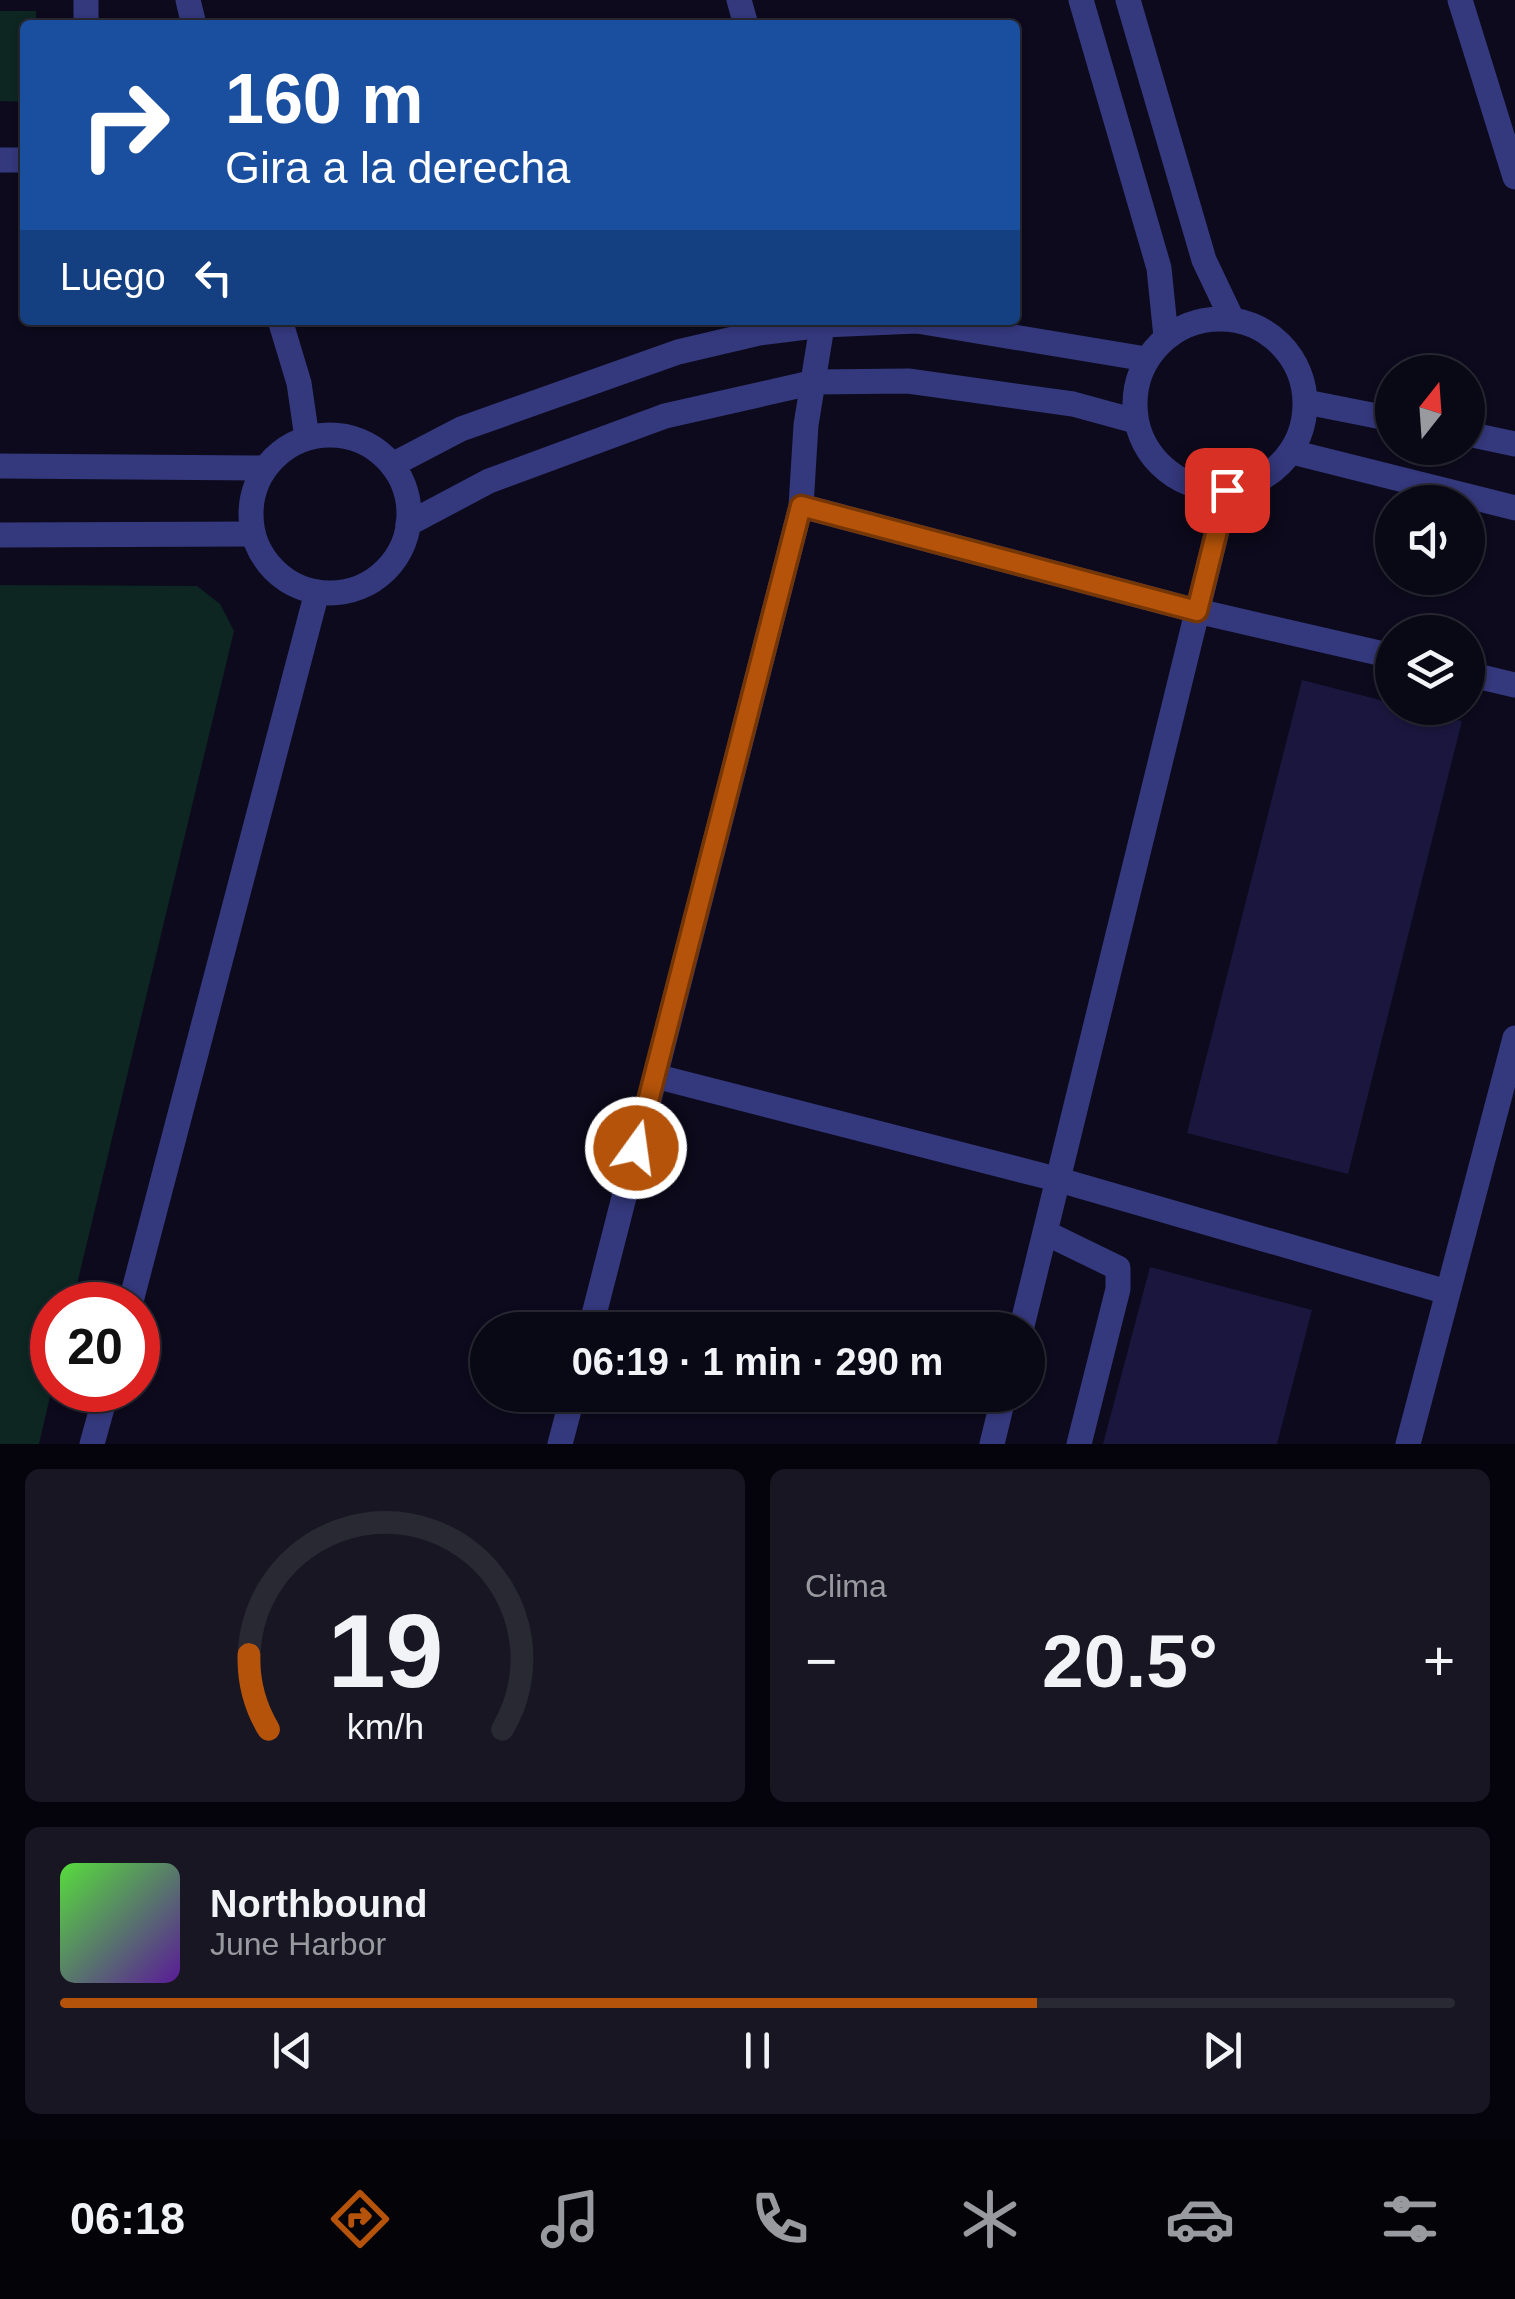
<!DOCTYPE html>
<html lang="es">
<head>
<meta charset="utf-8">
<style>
  body { margin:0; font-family:Arial,sans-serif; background:#171622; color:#f1f3f6; height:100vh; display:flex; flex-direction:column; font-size:38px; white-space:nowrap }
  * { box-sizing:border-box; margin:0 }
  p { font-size:32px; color:#999aa0 }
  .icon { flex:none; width:55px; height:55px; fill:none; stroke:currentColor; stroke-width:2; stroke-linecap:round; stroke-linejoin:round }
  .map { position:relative; height:1444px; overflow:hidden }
  .drawer { display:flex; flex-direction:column; gap:25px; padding:25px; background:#05040c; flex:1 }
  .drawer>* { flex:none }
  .top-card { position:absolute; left:20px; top:20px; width:1000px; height:305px; border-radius:10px; box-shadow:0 2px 8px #0004,0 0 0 2px #292934; background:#1a4fa0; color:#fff; overflow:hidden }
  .needle { width:65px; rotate:17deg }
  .buttons { position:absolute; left:1375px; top:355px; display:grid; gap:20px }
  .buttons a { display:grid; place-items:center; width:110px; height:110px; border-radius:50%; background:#090815; box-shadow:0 2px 8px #0004,0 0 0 2px #292934; font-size:50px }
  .speed { position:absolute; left:30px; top:1282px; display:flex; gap:20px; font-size:50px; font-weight:700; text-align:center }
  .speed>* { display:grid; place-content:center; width:130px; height:130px; border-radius:50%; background:#090815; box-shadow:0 2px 8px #0004,0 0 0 2px #292934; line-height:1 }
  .speed .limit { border:15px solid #d22; background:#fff; color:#111 }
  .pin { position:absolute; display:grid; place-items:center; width:85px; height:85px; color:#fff; margin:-42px; border-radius:20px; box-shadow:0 5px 15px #0006 }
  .me { position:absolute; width:110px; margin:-55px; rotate:14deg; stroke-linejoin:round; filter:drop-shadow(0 0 8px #0008) }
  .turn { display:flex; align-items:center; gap:35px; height:210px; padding:0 40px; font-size:45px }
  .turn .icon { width:130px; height:130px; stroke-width:2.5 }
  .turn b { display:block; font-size:70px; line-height:85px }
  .then { display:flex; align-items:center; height:95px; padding:0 40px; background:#0003; gap:20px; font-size:38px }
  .big { font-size:75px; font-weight:700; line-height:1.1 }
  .drawer .card { flex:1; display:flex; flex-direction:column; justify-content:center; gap:15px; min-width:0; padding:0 35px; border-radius:15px; background:#171622 }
  .drawer .dial { align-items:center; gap:0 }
  .dial svg { height:260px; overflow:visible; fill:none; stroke:#292934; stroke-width:7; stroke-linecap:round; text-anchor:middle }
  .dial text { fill:#f1f3f6; stroke:none }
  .song { display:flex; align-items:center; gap:30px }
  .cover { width:120px; height:120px; border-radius:15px; background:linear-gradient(135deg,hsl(110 70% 55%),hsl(270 70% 35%)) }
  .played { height:10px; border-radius:5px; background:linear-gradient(90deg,#b45309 70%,#292934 70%) }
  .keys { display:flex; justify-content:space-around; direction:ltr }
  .heat { display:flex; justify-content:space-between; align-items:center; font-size:55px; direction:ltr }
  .drawer .tiles { flex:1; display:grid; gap:25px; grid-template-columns:1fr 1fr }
  .card:last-child { grid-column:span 2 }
  .trip { position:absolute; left:470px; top:1312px; width:575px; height:100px; border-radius:50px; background:#090815; box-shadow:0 2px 8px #0004,0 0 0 2px #292934; font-weight:700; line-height:100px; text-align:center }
  .dock { display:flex; height:160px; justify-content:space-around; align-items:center; background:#040308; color:#999aa0 }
  .dock .icon { width:70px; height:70px }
  .dock .active { color:#b45309 }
  .dock b { font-size:45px; color:#f1f3f6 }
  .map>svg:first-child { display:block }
  .green { fill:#0d2622 }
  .building { fill:#1a163d }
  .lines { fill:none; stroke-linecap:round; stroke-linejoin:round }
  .minor { stroke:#34387c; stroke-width:25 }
  .route-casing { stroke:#753606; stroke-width:25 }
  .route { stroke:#b45309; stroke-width:18 }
</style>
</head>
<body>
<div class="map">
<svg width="1515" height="1444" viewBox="0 0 1515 1444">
  <rect width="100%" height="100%" fill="#0c0a1c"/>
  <g class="green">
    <path d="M 0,11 L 36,11 L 36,25 L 25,25 L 25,102 L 0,101 Z"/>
    <path d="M 0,585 L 197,586 L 220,604 L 234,631 L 72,1305 L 52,1305 L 52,1388 L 39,1444 L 0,1444 Z"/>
  </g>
  <g class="building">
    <path d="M 1302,680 L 1392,703 L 1392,708 L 1408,708 L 1462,721 L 1348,1174 L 1187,1133 Z"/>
    <path d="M 1150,1267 L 1312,1310 L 1277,1444 L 1103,1444 Z"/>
  </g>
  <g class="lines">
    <g class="minor">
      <path d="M 188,0 L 194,25"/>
      <path d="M 739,0 L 746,25"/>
      <path d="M 1081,0 L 1159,268 L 1166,337"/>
      <path d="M 1128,0 L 1204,260 L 1232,319"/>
      <path d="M 1460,0 L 1515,177"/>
      <path d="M 86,25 L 86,0"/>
      <path d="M 0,160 L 25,160"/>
      <circle cx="1220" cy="404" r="85"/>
      <path d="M 280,320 L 299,383 L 307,438"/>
      <path d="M 1306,402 L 1392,419"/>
      <path d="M 1468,434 L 1515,444"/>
      <circle cx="330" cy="514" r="79"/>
      <path d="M 1292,452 L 1515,508"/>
      <path d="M 392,465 L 461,429 L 678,352 L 759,333 L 823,325 L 917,321 L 1146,359"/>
      <path d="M 0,466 L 263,468"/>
      <path d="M 801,506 L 1197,611 L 1392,656"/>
      <path d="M 408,524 L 489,481 L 665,416 L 815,382 L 908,381 L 1073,404 L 1135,421"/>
      <path d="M 0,535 L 253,534"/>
      <path d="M 1468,674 L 1515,685"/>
      <path d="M 655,1076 L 1056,1179 L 1447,1292"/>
      <path d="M 1046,1233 L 1118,1268 L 1118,1289 L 1079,1444"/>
      <path d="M 130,1305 L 317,592"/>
      <path d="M 590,1330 L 801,506 L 806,425 L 823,320"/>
      <path d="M 1021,1330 L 1227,490"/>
      <path d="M 92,1444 L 107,1390"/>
      <path d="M 560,1444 L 573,1395"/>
      <path d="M 992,1444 L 1004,1395"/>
      <path d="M 1408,1444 L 1515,1038"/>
    </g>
  </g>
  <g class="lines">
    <defs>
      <path id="route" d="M 636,1148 L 801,506 L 1197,611 L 1227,490"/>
    </defs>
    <use href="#route" class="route-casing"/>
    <use href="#route" class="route"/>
  </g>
</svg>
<div class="buttons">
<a><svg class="needle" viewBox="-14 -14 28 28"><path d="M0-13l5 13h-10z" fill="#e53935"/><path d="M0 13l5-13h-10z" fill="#999aa0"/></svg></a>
<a><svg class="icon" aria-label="sound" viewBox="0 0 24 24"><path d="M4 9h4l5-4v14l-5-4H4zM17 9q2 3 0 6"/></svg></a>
<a><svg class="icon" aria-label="layers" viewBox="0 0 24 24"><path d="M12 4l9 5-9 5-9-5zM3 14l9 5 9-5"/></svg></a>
</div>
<div class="speed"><div class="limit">20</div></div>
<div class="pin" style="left:1227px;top:490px;background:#d93025"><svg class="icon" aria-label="arrive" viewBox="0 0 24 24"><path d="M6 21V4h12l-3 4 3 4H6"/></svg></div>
<svg class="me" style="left:636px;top:1148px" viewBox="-20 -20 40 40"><circle r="17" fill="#b45309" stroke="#fff" stroke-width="3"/><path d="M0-11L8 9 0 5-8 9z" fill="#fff"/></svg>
<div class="trip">06:19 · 1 min · 290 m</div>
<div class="top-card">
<div class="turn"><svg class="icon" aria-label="right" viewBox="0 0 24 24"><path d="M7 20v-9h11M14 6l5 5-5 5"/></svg><div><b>160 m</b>Gira a la derecha</div></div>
<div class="then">Luego<svg class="icon" aria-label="left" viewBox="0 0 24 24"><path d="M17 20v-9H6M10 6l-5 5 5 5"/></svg></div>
</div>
</div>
<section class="drawer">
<div class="tiles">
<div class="card dial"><svg viewBox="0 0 100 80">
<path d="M14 69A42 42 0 1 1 86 69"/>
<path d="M14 69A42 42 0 0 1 8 46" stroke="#b45309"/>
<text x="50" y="56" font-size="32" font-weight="700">19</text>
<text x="50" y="72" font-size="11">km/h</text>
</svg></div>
<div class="card"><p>Clima</p>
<div class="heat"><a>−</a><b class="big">20.5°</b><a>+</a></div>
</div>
<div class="card">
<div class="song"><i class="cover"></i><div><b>Northbound</b><p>June Harbor</p></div></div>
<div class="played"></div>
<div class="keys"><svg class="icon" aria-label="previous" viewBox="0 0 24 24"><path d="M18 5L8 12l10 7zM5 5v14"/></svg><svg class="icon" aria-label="pause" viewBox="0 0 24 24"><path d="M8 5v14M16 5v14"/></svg><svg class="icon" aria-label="next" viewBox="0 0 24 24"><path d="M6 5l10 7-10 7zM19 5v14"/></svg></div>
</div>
</div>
</section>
<nav class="dock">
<b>06:18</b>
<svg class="icon active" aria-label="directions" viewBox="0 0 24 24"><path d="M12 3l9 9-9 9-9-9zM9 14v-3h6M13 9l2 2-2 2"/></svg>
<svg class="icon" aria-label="music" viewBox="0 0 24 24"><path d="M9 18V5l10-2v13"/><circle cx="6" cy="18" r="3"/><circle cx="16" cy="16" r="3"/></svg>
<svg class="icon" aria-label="phone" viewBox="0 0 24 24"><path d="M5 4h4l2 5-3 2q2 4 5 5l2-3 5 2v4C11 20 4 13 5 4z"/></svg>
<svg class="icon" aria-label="climate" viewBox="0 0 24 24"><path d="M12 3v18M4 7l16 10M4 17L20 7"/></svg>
<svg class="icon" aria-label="car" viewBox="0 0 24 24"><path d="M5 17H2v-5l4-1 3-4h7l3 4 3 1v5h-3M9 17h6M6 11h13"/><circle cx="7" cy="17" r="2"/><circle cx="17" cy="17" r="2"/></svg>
<svg class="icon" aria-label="filters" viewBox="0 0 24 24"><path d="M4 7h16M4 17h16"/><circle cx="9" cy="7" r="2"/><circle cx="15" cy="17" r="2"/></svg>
</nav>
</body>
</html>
